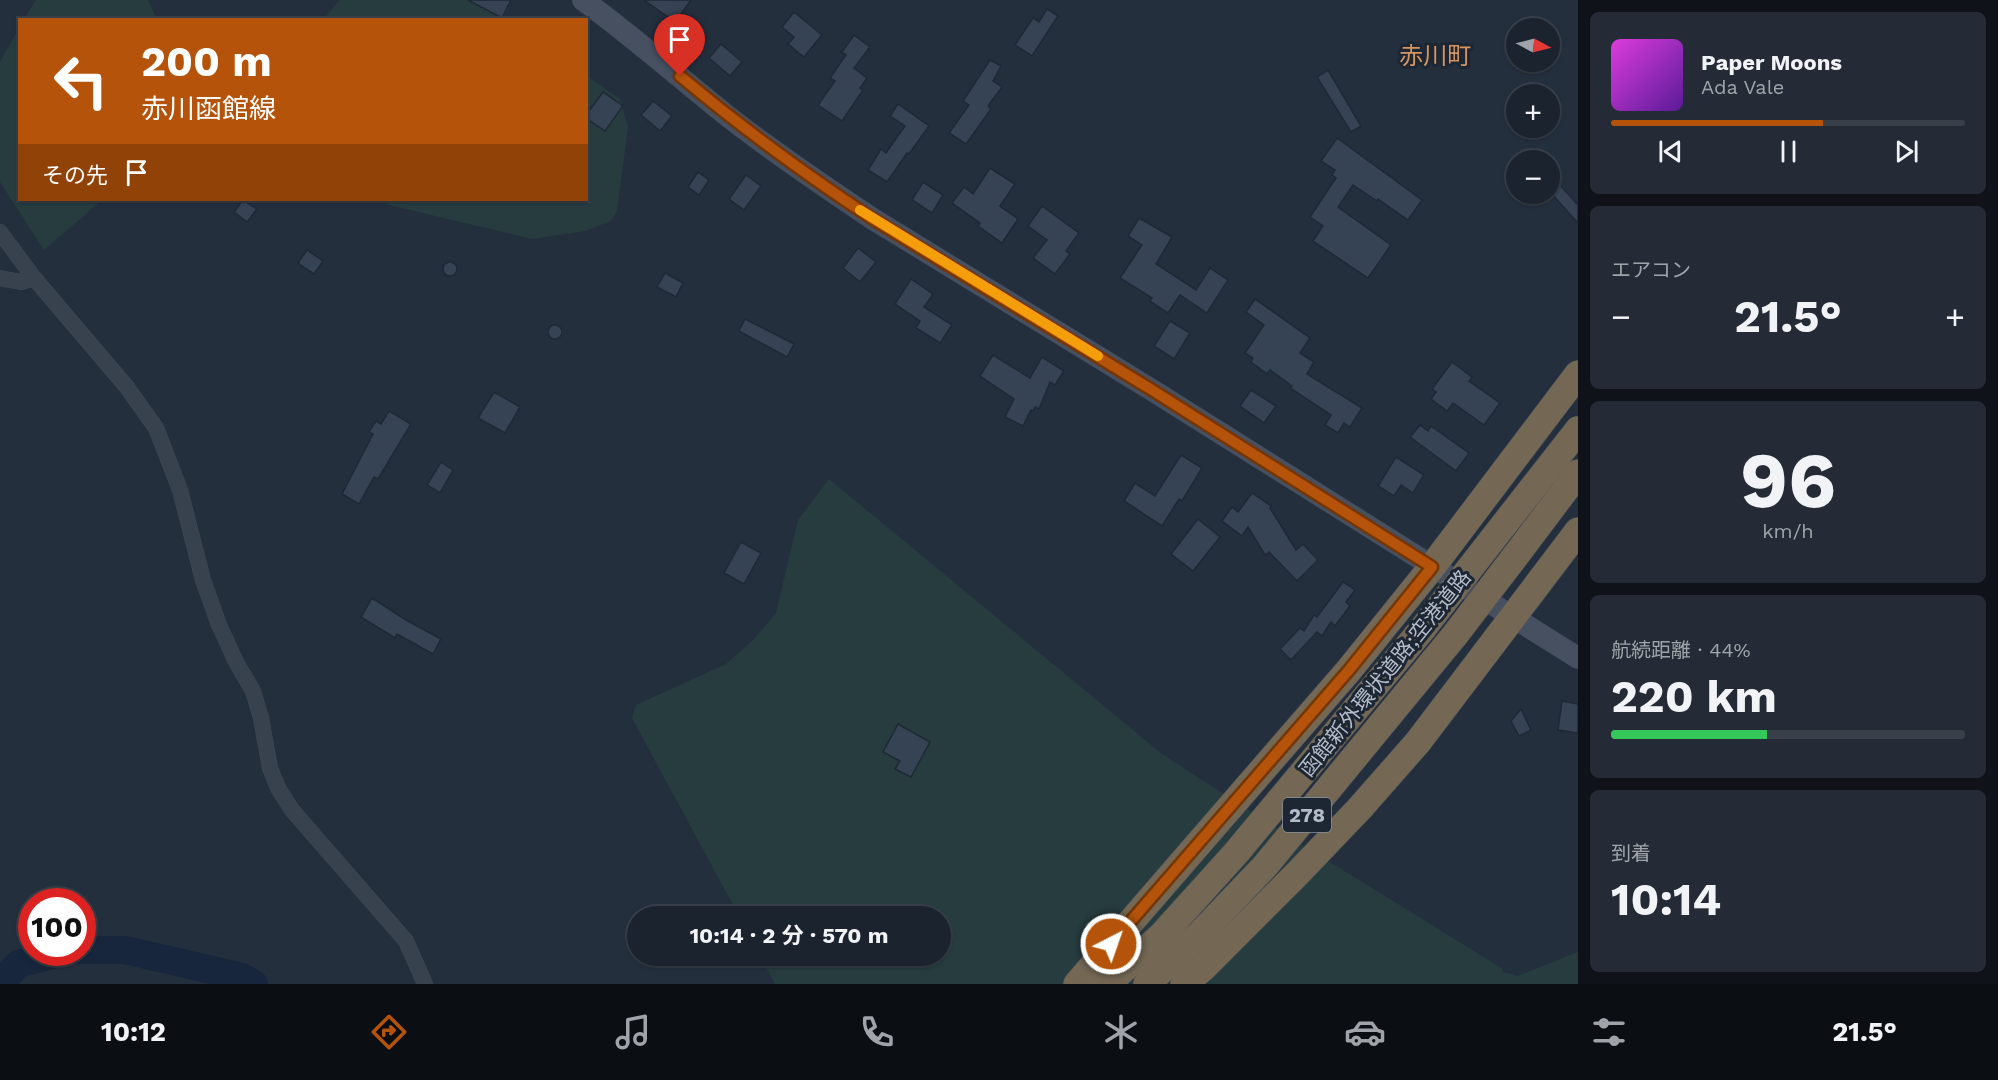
<!DOCTYPE html>
<html lang="ja">
<head>
<meta charset="utf-8">
<style>
  body { margin:0; font-family:"Work Sans","Noto Sans JP",sans-serif; background:#242b36; color:#f1f3f6; height:100vh; display:flex; flex-direction:column; font-size:22px; white-space:nowrap }
  * { box-sizing:border-box; margin:0 }
  p { font-size:20px; color:#a0a4aa }
  .icon { flex:none; width:33px; height:33px; fill:none; stroke:currentColor; stroke-width:2; stroke-linecap:round; stroke-linejoin:round }
  .map { position:relative; flex:1; overflow:hidden }
  .panel { display:flex; flex-direction:column; gap:12px; padding:12px; background:#0f1319; width:420px }
  .panel>* { flex:none }
  .guide { position:absolute; left:18px; top:18px; width:570px; height:183px; border-radius:0px; box-shadow:0 2px 4px #0004,0 0 0 2px #39404a; background:#b45309; color:#fff; overflow:hidden }
  .needle { width:39px; rotate:97deg }
  .controls { position:absolute; left:1506px; top:18px; display:grid; gap:12px }
  .controls a { display:grid; place-items:center; width:54px; height:54px; border-radius:50%; background:#1b232e; box-shadow:0 2px 4px #0004,0 0 0 2px #39404a; font-size:30px }
  .speed { position:absolute; left:18px; top:888px; display:flex; gap:12px; font-size:30px; font-weight:700; text-align:center }
  .speed>* { display:grid; place-content:center; width:78px; height:78px; border-radius:50%; background:#1b232e; box-shadow:0 2px 4px #0004,0 0 0 2px #39404a; line-height:1 }
  .speed .limit { border:9px solid #d22; background:#fff; color:#111 }
  .pin { position:absolute; display:grid; place-items:center; width:51px; height:51px; color:#fff; margin:-62px -26px; border-radius:50% 50% 50% 0; rotate:-45deg; box-shadow:0 0 6px #0007 }
  .pin .icon { rotate:45deg }
  .me { position:absolute; width:66px; margin:-33px; rotate:41deg; stroke-linejoin:round; filter:drop-shadow(0 0 4px #0008) }
  .turn { display:flex; align-items:center; gap:21px; height:126px; padding:0 24px; font-size:27px }
  .turn .icon { width:78px; height:78px; stroke-width:2.5 }
  .turn b { display:block; font-size:42px; line-height:51px }
  .then { display:flex; align-items:center; height:57px; padding:0 24px; background:#0003; gap:12px; font-size:22px }
  .big { font-size:45px; font-weight:700; line-height:1.1 }
  .panel .card { flex:1; display:flex; flex-direction:column; justify-content:center; gap:9px; min-width:0; padding:0 21px; border-radius:9px; background:#242b36 }
  .panel .dial { align-items:center; gap:0 }
  .dial b { font-size:78px; line-height:1 }
  .song { display:flex; align-items:center; gap:18px }
  .cover { width:72px; height:72px; border-radius:9px; background:linear-gradient(135deg,hsl(300 70% 55%),hsl(270 70% 35%)) }
  .played { height:6px; border-radius:3px; background:linear-gradient(90deg,#b45309 60%,#39404a 60%) }
  .keys { display:flex; justify-content:space-around; direction:ltr }
  .heat { display:flex; justify-content:space-between; align-items:center; font-size:33px; direction:ltr }
  .charge { height:9px; border-radius:4px; background:linear-gradient(90deg,#34c759 44%,#39404a 0) }
  .trip { position:absolute; left:627px; top:906px; width:324px; height:60px; border-radius:30px; background:#1b232e; box-shadow:0 2px 4px #0004,0 0 0 2px #39404a; font-weight:700; line-height:60px; text-align:center }
  .tabs { display:flex; height:96px; justify-content:space-around; align-items:center; background:#0b0e12; color:#a0a4aa }
  .tabs .icon { width:42px; height:42px }
  .tabs .active { color:#b45309 }
  .tabs b { font-size:27px; color:#f1f3f6 }
  main { display:flex; flex:1; min-height:0 }
  .map>svg:first-child { display:block }
  .green { fill:#263c3f }
  .lines { fill:none; stroke-linecap:round; stroke-linejoin:round }
  .river { stroke:#17263c; stroke-width:28 }
  .building { fill:#364354; stroke:#1f2835; stroke-width:1.5 }
  .minor-casing { stroke:#414a57; stroke-width:16 }
  .secondary-casing { stroke:#414a57; stroke-width:22 }
  .motorway-casing { stroke:#434c59; stroke-width:28 }
  .minor { stroke:#38414e; stroke-width:15 }
  .secondary { stroke:#465061; stroke-width:21 }
  .motorway { stroke:#746855; stroke-width:27 }
  .motorway-bridge-casing { stroke:#434c59; stroke-width:28; stroke-linecap:butt }
  .motorway-bridge { stroke:#746855; stroke-width:27 }
  .route-casing { stroke:#753606; stroke-width:15 }
  .route { stroke:#b45309; stroke-width:10 }
  .slow { stroke:#f59e0b; stroke-width:10 }
  .labels { text-anchor:middle; dominant-baseline:central; stroke-width:6; stroke-linejoin:round; paint-order:stroke }
  .shield { fill:#1d2633; stroke:#878f9c; stroke-width:1.5 }
  .shield-label { font-size:20px; font-weight:bold; fill:#b4bcc9 }
  .street-label { font-size:21px; fill:#b4bcc9; stroke:#1d2633 }
  .quarter-label { font-size:24px; fill:#d59563; stroke:#1d2633 }
</style>
</head>
<body>
<main>
<div class="map">
<svg width="1578" height="984" viewBox="0 0 1578 984">
  <rect width="100%" height="100%" fill="#242f3e"/>
  <g class="green">
    <path d="M 36,0 L 148,0 L 157,19 L 24,19 Z"/>
    <path d="M 340,0 L 474,0 L 503,19 L 323,20 Z"/>
    <path d="M 19,28 L 20,200 L 102,200 L 44,250 L 0,182 L 0,62 Z"/>
    <path d="M 587,76 L 620,99 L 628,127 L 617,211 L 611,221 L 585,231 L 532,239 L 389,205 L 377,200 L 586,200 Z"/>
    <path d="M 829,479 L 1162,754 L 1309,849 L 1503,969 L 1503,972 L 1518,976 L 1578,952 L 1578,984 L 775,984 L 760,956 L 940,956 L 940,916 L 739,916 L 632,718 L 636,705 L 726,664 L 753,640 L 776,613 L 798,520 Z"/>
  </g>
  <g class="lines">
    <g class="river">
      <path d="M 82,950 L 125,950 L 242,977 L 254,984"/>
      <path d="M 0,984 L 18,964 L 63,952"/>
    </g>
  </g>
  <g class="building">
    <path d="M 468,0 L 511,0 L 502,18 Z"/>
    <path d="M 644,0 L 691,0 L 675,22 Z"/>
    <path d="M 1047,9 L 1058,16 L 1032,56 L 1015,45 L 1033,18 L 1039,22 Z"/>
    <path d="M 794,12 L 822,35 L 804,57 L 788,44 L 794,37 L 782,27 Z"/>
    <path d="M 854,35 L 870,47 L 854,68 L 867,78 L 860,88 L 863,90 L 842,121 L 818,105 L 835,81 L 830,78 L 846,55 L 842,52 Z"/>
    <path d="M 721,44 L 742,62 L 730,76 L 709,58 Z"/>
    <path d="M 990,60 L 1001,66 L 993,81 L 1002,87 L 988,106 L 991,109 L 966,144 L 949,133 L 969,105 L 963,101 Z"/>
    <path d="M 1328,70 L 1361,126 L 1351,132 L 1317,77 Z"/>
    <path d="M 603,92 L 623,106 L 605,131 L 586,118 L 586,115 Z"/>
    <path d="M 653,101 L 672,116 L 660,131 L 641,115 Z"/>
    <path d="M 898,104 L 929,126 L 909,154 L 907,153 L 887,182 L 868,170 L 881,149 L 886,153 L 905,126 L 890,116 Z"/>
    <path d="M 1337,138 L 1422,200 L 1408,220 L 1378,199 L 1377,201 L 1353,185 L 1338,207 L 1391,245 L 1368,278 L 1313,241 L 1323,226 L 1310,217 L 1336,178 L 1332,175 L 1335,170 L 1321,161 Z"/>
    <path d="M 990,168 L 1015,184 L 1000,206 L 1018,219 L 1002,243 L 978,226 L 980,223 L 952,203 L 964,187 L 973,194 Z"/>
    <path d="M 698,172 L 709,180 L 699,195 L 688,187 Z"/>
    <path d="M 1550,174 L 1578,205 L 1578,223 L 1550,192 Z"/>
    <path d="M 746,175 L 761,186 L 744,210 L 729,199 Z"/>
    <path d="M 923,182 L 943,195 L 932,213 L 912,200 Z"/>
    <path d="M 243,200 L 257,209 L 247,222 L 234,212 Z"/>
    <path d="M 1042,206 L 1079,233 L 1066,251 L 1070,254 L 1055,274 L 1033,258 L 1047,240 L 1028,226 Z"/>
    <path d="M 1139,218 L 1172,237 L 1156,264 L 1196,290 L 1210,268 L 1228,280 L 1207,313 L 1180,295 L 1168,313 L 1150,301 L 1152,298 L 1120,278 L 1142,245 L 1128,236 Z"/>
    <path d="M 858,248 L 876,262 L 860,282 L 843,268 Z"/>
    <path d="M 307,250 L 323,261 L 314,274 L 298,263 Z"/>
    <circle cx="450" cy="269" r="7"/>
    <path d="M 665,273 L 683,283 L 676,297 L 657,287 Z"/>
    <path d="M 911,279 L 933,294 L 924,307 L 952,325 L 940,343 L 916,328 L 920,321 L 895,304 Z"/>
    <path d="M 1255,299 L 1310,338 L 1300,353 L 1314,362 L 1307,374 L 1362,408 L 1350,427 L 1344,423 L 1338,433 L 1325,425 L 1331,415 L 1290,388 L 1292,386 L 1270,370 L 1267,374 L 1251,362 L 1253,358 L 1245,353 L 1264,325 L 1246,312 Z"/>
    <path d="M 745,319 L 794,344 L 787,357 L 739,331 Z"/>
    <path d="M 1170,321 L 1190,333 L 1174,359 L 1154,346 Z"/>
    <circle cx="555" cy="332" r="7"/>
    <path d="M 993,355 L 1030,378 L 1042,357 L 1064,371 L 1055,385 L 1050,382 L 1039,409 L 1035,407 L 1033,411 L 1031,410 L 1023,426 L 1005,417 L 1014,399 L 980,376 Z"/>
    <path d="M 1452,362 L 1472,377 L 1469,381 L 1500,403 L 1484,425 L 1453,403 L 1447,411 L 1431,399 L 1436,392 L 1432,389 Z"/>
    <path d="M 1251,390 L 1276,406 L 1264,423 L 1240,406 Z"/>
    <path d="M 494,392 L 520,407 L 505,433 L 478,418 Z"/>
    <path d="M 389,411 L 411,424 L 378,479 L 374,477 L 359,504 L 342,494 L 373,434 L 369,432 L 376,421 L 381,424 Z"/>
    <path d="M 1420,425 L 1428,431 L 1431,426 L 1469,453 L 1456,471 L 1410,437 Z"/>
    <path d="M 1181,455 L 1202,468 L 1182,501 L 1179,499 L 1162,526 L 1124,501 L 1135,483 L 1155,496 Z"/>
    <path d="M 1396,457 L 1424,475 L 1413,493 L 1401,485 L 1394,496 L 1378,486 Z"/>
    <path d="M 441,462 L 453,470 L 440,493 L 427,485 Z"/>
    <path d="M 1252,493 L 1271,506 L 1270,508 L 1296,550 L 1303,544 L 1318,560 L 1297,581 L 1269,552 L 1265,555 L 1248,527 L 1242,536 L 1222,521 L 1232,507 L 1238,512 Z"/>
    <path d="M 1198,519 L 1220,537 L 1193,571 L 1171,554 Z"/>
    <path d="M 741,542 L 761,553 L 744,584 L 724,573 Z"/>
    <path d="M 1343,582 L 1355,590 L 1346,602 L 1350,606 L 1335,626 L 1331,622 L 1322,636 L 1317,632 L 1291,660 L 1280,649 L 1300,628 L 1304,631 L 1314,615 L 1317,617 Z"/>
    <path d="M 372,598 L 406,620 L 441,639 L 433,654 L 397,634 L 395,638 L 361,617 Z"/>
    <path d="M 1562,701 L 1578,704 L 1578,733 L 1558,730 Z"/>
    <path d="M 1521,709 L 1531,730 L 1519,736 L 1511,721 Z"/>
    <path d="M 898,724 L 930,742 L 911,777 L 895,769 L 900,761 L 883,752 Z"/>
  </g>
  <g class="lines">
    <defs>
      <g id="minor">
        <path d="M 0,232 L 34,278 L 126,386 L 156,428 L 180,490 L 203,580 L 219,625 L 237,664 L 253,691 L 261,718 L 270,768 L 278,788 L 292,810 L 406,941 L 425,984"/>
        <path d="M 0,278 L 21,282 L 34,278"/>
      </g>
      <path id="secondary" d="M 583,0 C 634,37 681,79 730,118 C 776,154 825,187 873,219 L 1152,390 L 1578,658"/>
      <g id="motorway">
        <path d="M 1492,540 L 1578,430"/>
        <path d="M 1520,550 L 1578,473"/>
        <path d="M 1077,984 L 1349,670 L 1432,567 L 1578,374"/>
        <path d="M 1107,984 L 1162,935 L 1236,853 L 1424,627"/>
        <path d="M 1147,984 L 1199,935 L 1265,866 L 1455,635"/>
        <path d="M 1184,984 L 1203,968 L 1297,874 L 1360,808 L 1418,742 L 1578,531"/>
      </g>
    </defs>
    <use href="#minor" class="minor-casing"/>
    <use href="#secondary" class="secondary-casing"/>
    <use href="#motorway" class="motorway-casing"/>
    <use href="#minor" class="minor"/>
    <use href="#secondary" class="secondary"/>
    <use href="#motorway" class="motorway"/>
    <defs>
      <g id="motorway-bridge">
        <path d="M 1424,627 L 1492,540"/>
        <path d="M 1455,635 L 1520,550"/>
      </g>
    </defs>
    <use href="#motorway-bridge" class="motorway-bridge-casing"/>
    <use href="#motorway-bridge" class="motorway-bridge"/>
  </g>
  <g class="lines">
    <defs>
      <path id="route" d="M 680,76 C 742,128 806,175 873,219 L 1152,390 L 1432,567 L 1349,670 L 1111,944"/>
    </defs>
    <use href="#route" class="route-casing"/>
    <use href="#route" class="route"/>
    <path class="slow" d="M 860,210 L 1098,356"/>
  </g>
  <g class="labels">
    <rect class="shield" x="1283" y="798" width="48" height="34" rx="4.5"/>
    <g class="shield-label">
      <text x="1307" y="815">278</text>
    </g>
    <g class="street-label">
      <text transform="translate(1385 673) rotate(-51)">函館新外環状道路;空港道路</text>
    </g>
    <g class="quarter-label">
      <text x="1435" y="56">赤川町</text>
    </g>
  </g>
</svg>
<div class="controls">
<a><svg class="needle" viewBox="-14 -14 28 28"><path d="M0-13l5 13h-10z" fill="#e53935"/><path d="M0 13l5-13h-10z" fill="#a0a4aa"/></svg></a>
<a>+</a>
<a>−</a>
</div>
<div class="speed"><div class="limit">100</div></div>
<div class="pin" style="left:680px;top:76px;background:#d93025"><svg class="icon" aria-label="arrive" viewBox="0 0 24 24"><path d="M6 21V4h12l-3 4 3 4H6"/></svg></div>
<svg class="me" style="left:1111px;top:944px" viewBox="-20 -20 40 40"><circle r="17" fill="#b45309" stroke="#fff" stroke-width="3"/><path d="M0-11L8 9 0 5-8 9z" fill="#fff"/></svg>
<div class="trip">10:14 · 2 分 · 570 m</div>
<div class="guide">
<div class="turn"><svg class="icon" aria-label="left" viewBox="0 0 24 24"><path d="M17 20v-9H6M10 6l-5 5 5 5"/></svg><div><b>200 m</b>赤川函館線</div></div>
<div class="then">その先<svg class="icon" aria-label="arrive" viewBox="0 0 24 24"><path d="M6 21V4h12l-3 4 3 4H6"/></svg></div>
</div>
</div>
<section class="panel">
<div class="card">
<div class="song"><i class="cover"></i><div><b>Paper Moons</b><p>Ada Vale</p></div></div>
<div class="played"></div>
<div class="keys"><svg class="icon" aria-label="previous" viewBox="0 0 24 24"><path d="M18 5L8 12l10 7zM5 5v14"/></svg><svg class="icon" aria-label="pause" viewBox="0 0 24 24"><path d="M8 5v14M16 5v14"/></svg><svg class="icon" aria-label="next" viewBox="0 0 24 24"><path d="M6 5l10 7-10 7zM19 5v14"/></svg></div>
</div>
<div class="card"><p>エアコン</p>
<div class="heat"><a>−</a><b class="big">21.5°</b><a>+</a></div>
</div>
<div class="card dial"><b>96</b><p>km/h</p></div>
<div class="card"><p>航続距離 · 44%</p><b class="big">220 km</b><div class="charge"></div></div>
<div class="card"><p>到着</p><b class="big">10:14</b></div>
</section>
</main>
<nav class="tabs">
<b>10:12</b>
<svg class="icon active" aria-label="directions" viewBox="0 0 24 24"><path d="M12 3l9 9-9 9-9-9zM9 14v-3h6M13 9l2 2-2 2"/></svg>
<svg class="icon" aria-label="music" viewBox="0 0 24 24"><path d="M9 18V5l10-2v13"/><circle cx="6" cy="18" r="3"/><circle cx="16" cy="16" r="3"/></svg>
<svg class="icon" aria-label="phone" viewBox="0 0 24 24"><path d="M5 4h4l2 5-3 2q2 4 5 5l2-3 5 2v4C11 20 4 13 5 4z"/></svg>
<svg class="icon" aria-label="climate" viewBox="0 0 24 24"><path d="M12 3v18M4 7l16 10M4 17L20 7"/></svg>
<svg class="icon" aria-label="car" viewBox="0 0 24 24"><path d="M5 17H2v-5l4-1 3-4h7l3 4 3 1v5h-3M9 17h6M6 11h13"/><circle cx="7" cy="17" r="2"/><circle cx="17" cy="17" r="2"/></svg>
<svg class="icon" aria-label="filters" viewBox="0 0 24 24"><path d="M4 7h16M4 17h16"/><circle cx="9" cy="7" r="2"/><circle cx="15" cy="17" r="2"/></svg>
<b>21.5°</b>
</nav>
</body>
</html>
